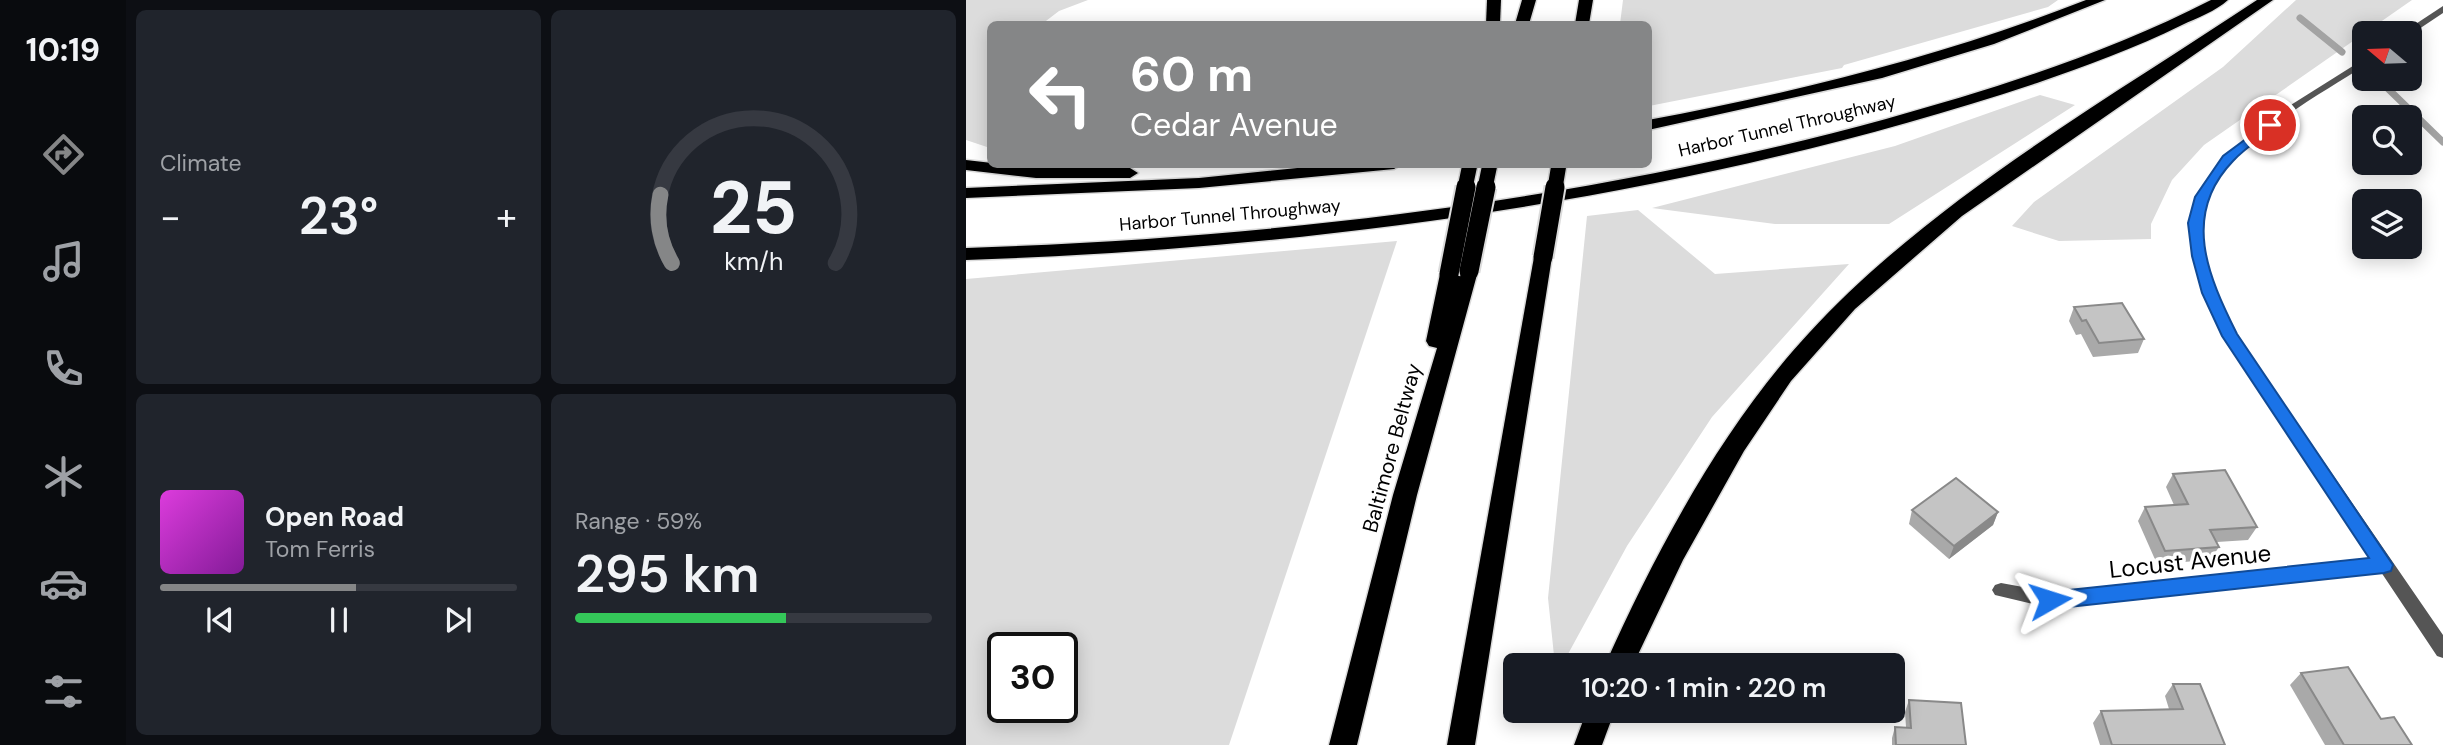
<!DOCTYPE html>
<html lang="en">
<head>
<meta charset="utf-8">
<style>
  body { margin:0; font-family:"DM Sans",sans-serif; background:#20242c; color:#f1f3f6; height:100vh; display:flex; flex-direction:column; font-size:26px; white-space:nowrap }
  * { box-sizing:border-box; margin:0 }
  p { font-size:23px; color:#9ea1a6 }
  .icon { flex:none; width:38px; height:38px; fill:none; stroke:currentColor; stroke-width:2; stroke-linecap:round; stroke-linejoin:round }
  .map { position:relative; flex:1; overflow:hidden }
  .side { display:flex; flex-direction:column; gap:10px; padding:10px; background:#0d0f14; width:840px }
  .side>* { flex:none }
  .top-card { position:absolute; left:21px; top:21px; width:665px; height:147px; border-radius:10px; box-shadow:0 4px 18px #0003; background:#858687; color:#fff; overflow:hidden }
  .needle { width:46px; rotate:289deg }
  .fabs { position:absolute; left:1386px; top:21px; display:grid; gap:14px }
  .fabs a { display:grid; place-items:center; width:70px; height:70px; border-radius:10px; background:#171b24; box-shadow:0 4px 18px #0003; font-size:35px }
  .speed { position:absolute; left:21px; top:632px; display:flex; gap:14px; font-size:35px; font-weight:700; text-align:center }
  .speed>* { display:grid; place-content:center; width:91px; height:91px; border-radius:50%; background:#171b24; box-shadow:0 4px 18px #0003; line-height:1 }
  .speed .limit { border:4px solid #111; border-radius:10px; background:#fff; color:#111 }
  .pin { position:absolute; display:grid; place-items:center; width:60px; height:60px; color:#fff; margin:-30px; border:4px solid #fff; border-radius:50%; box-shadow:0 2px 7px #0007 }
  .me { position:absolute; width:77px; margin:-38px; rotate:84deg; stroke-linejoin:round; filter:drop-shadow(0 0 5px #0008) }
  .turn { display:flex; align-items:center; gap:24px; height:147px; padding:0 28px; font-size:32px }
  .turn .icon { width:91px; height:91px; stroke-width:2.5 }
  .turn b { display:block; font-size:49px; line-height:60px }
  .big { font-size:52px; font-weight:600; line-height:1.1 }
  .side .widget { flex:1; display:flex; flex-direction:column; justify-content:center; gap:10px; min-width:0; padding:0 24px; border-radius:10px; background:#20242c }
  .side .dial { align-items:center; gap:0 }
  .dial svg { height:182px; overflow:visible; fill:none; stroke:#363941; stroke-width:7; stroke-linecap:round; text-anchor:middle }
  .dial text { fill:#f1f3f6; stroke:none }
  .song { display:flex; align-items:center; gap:21px }
  .cover { width:84px; height:84px; border-radius:10px; background:linear-gradient(135deg,hsl(300 70% 55%),hsl(290 70% 35%)) }
  .played { height:7px; border-radius:4px; background:linear-gradient(90deg,#858687 55%,#363941 55%) }
  .keys { display:flex; justify-content:space-around; direction:ltr }
  .heat { display:flex; justify-content:space-between; align-items:center; font-size:38px; direction:ltr }
  .charge { height:10px; border-radius:5px; background:linear-gradient(90deg,#34c759 59%,#363941 0) }
  .side .tiles { flex:1; display:grid; gap:10px; grid-template-columns:repeat(2,1fr) }
  .trip { position:absolute; left:537px; top:653px; width:402px; height:70px; border-radius:10px; background:#171b24; box-shadow:0 4px 18px #0003; font-weight:600; line-height:70px; text-align:center }
  main { display:flex; flex:1; min-height:0 }
  .menu { display:flex; flex-direction:column; width:126px; justify-content:space-around; align-items:center; background:#090b0e; color:#9ea1a6 }
  .menu .icon { width:49px; height:49px }
  .menu .on { color:#858687 }
  .menu b { font-size:32px; color:#f1f3f6 }
  .map>svg:first-child { display:block }
  .green { fill:#dcdcdc; fill-rule:evenodd }
  .lines { fill:none; stroke-linecap:round; stroke-linejoin:round }
  .stream { stroke:#a3a3a3; stroke-width:7 }
  .motorway-casing { stroke:#dbdbdb; stroke-width:3 }
  .minor { fill:#555; fill-rule:evenodd }
  .motorway { fill:#000; fill-rule:evenodd }
  .motorway-bridge-far1-casing { stroke:#dbdbdb; stroke-width:18; stroke-linecap:butt }
  .motorway-bridge-casing { stroke:#dbdbdb; stroke-width:23; stroke-linecap:butt }
  .motorway-bridge-far1 { stroke:#000; stroke-width:15 }
  .motorway-bridge { stroke:#000; stroke-width:19 }
  .wall { fill:#a9a9a9 }
  .shaded-wall { fill:#898989 }
  .building { fill:#c4c4c4; stroke:#898989; stroke-width:2 }
  .route { fill:#1a73e8; stroke:#114b97; stroke-width:2 }
  .labels { text-anchor:middle; dominant-baseline:central; stroke-width:7; stroke-linejoin:round; paint-order:stroke }
  .far-street-label { font-size:18px; fill:#000; stroke:#fff }
  .street-label { font-size:21px; fill:#000; stroke:#fff }
  .near-street-label { font-size:24px; fill:#000; stroke:#fff }
</style>
</head>
<body>
<main>
<nav class="menu">
<b>10:19</b>
<svg class="icon on" aria-label="directions" viewBox="0 0 24 24"><path d="M12 3l9 9-9 9-9-9zM9 14v-3h6M13 9l2 2-2 2"/></svg>
<svg class="icon" aria-label="music" viewBox="0 0 24 24"><path d="M9 18V5l10-2v13"/><circle cx="6" cy="18" r="3"/><circle cx="16" cy="16" r="3"/></svg>
<svg class="icon" aria-label="phone" viewBox="0 0 24 24"><path d="M5 4h4l2 5-3 2q2 4 5 5l2-3 5 2v4C11 20 4 13 5 4z"/></svg>
<svg class="icon" aria-label="climate" viewBox="0 0 24 24"><path d="M12 3v18M4 7l16 10M4 17L20 7"/></svg>
<svg class="icon" aria-label="car" viewBox="0 0 24 24"><path d="M5 17H2v-5l4-1 3-4h7l3 4 3 1v5h-3M9 17h6M6 11h13"/><circle cx="7" cy="17" r="2"/><circle cx="17" cy="17" r="2"/></svg>
<svg class="icon" aria-label="filters" viewBox="0 0 24 24"><path d="M4 7h16M4 17h16"/><circle cx="9" cy="7" r="2"/><circle cx="15" cy="17" r="2"/></svg>
</nav>
<section class="side">
<div class="tiles">
<div class="widget"><p>Climate</p>
<div class="heat"><a>−</a><b class="big">23°</b><a>+</a></div>
</div>
<div class="widget dial"><svg viewBox="0 0 100 80">
<path d="M14 69A42 42 0 1 1 86 69"/>
<path d="M14 69A42 42 0 0 1 9 39" stroke="#858687"/>
<text x="50" y="56" font-size="32" font-weight="700">25</text>
<text x="50" y="72" font-size="11">km/h</text>
</svg></div>
<div class="widget">
<div class="song"><i class="cover"></i><div><b>Open Road</b><p>Tom Ferris</p></div></div>
<div class="played"></div>
<div class="keys"><svg class="icon" aria-label="previous" viewBox="0 0 24 24"><path d="M18 5L8 12l10 7zM5 5v14"/></svg><svg class="icon" aria-label="pause" viewBox="0 0 24 24"><path d="M8 5v14M16 5v14"/></svg><svg class="icon" aria-label="next" viewBox="0 0 24 24"><path d="M6 5l10 7-10 7zM19 5v14"/></svg></div>
</div>
<div class="widget"><p>Range · 59%</p><b class="big">295 km</b><div class="charge"></div></div>
</div>
</section>
<div class="map">
<svg width="1477" height="745" viewBox="0 0 1477 745">
  <rect width="100%" height="100%" fill="#fff"/>
  <g class="green">
    <path d="M 0,0 L 122,0 L 93,11 L 76,24 L 24,24 L 24,148 L 0,140 Z"/>
    <path d="M 657,0 L 1092,0 L 1082,7 L 878,65 L 876,68 L 683,106 L 682,24 L 654,24 Z"/>
    <path d="M 1330,0 L 1446,0 L 1238,145 L 1206,180 L 1185,224 L 1185,239 L 1093,241 L 1046,226 L 1068,202 L 1257,67 Z"/>
    <path d="M 1074,95 L 1109,105 L 923,224 L 809,224 L 686,208 L 929,146 Z"/>
    <path d="M 672,210 L 749,274 L 883,264 L 746,417 L 661,546 L 596,665 L 589,665 L 582,598 L 621,216 Z"/>
    <path d="M 431,241 L 263,745 L 0,745 L 0,279 ZM 37,648 L 96,648 L 96,707 L 37,707 Z"/>
  </g>
  <g class="lines">
    <g class="stream">
      <path d="M 1334,18 L 1376,52"/>
      <path d="M 1412,79 L 1477,142"/>
    </g>
    <defs>
      <g id="motorway">
        <path d="M 521,0 L 535,0 L 534,24 L 520,24 Z"/>
        <path d="M 556,0 L 570,0 L 563,24 L 549,24 Z"/>
        <path d="M 613,0 L 627,0 L 623,24 L 609,24 Z"/>
        <path d="M 1120,0 L 1139,0 L 1028,44 L 916,78 L 682,130 L 682,120 C 832,92 978,56 1120,0 Z"/>
        <path d="M 1245,0 L 1262,0 C 1250,11 1231,18 1216,25 C 1169,48 1120,66 1071,83 C 731,196 357,248 0,260 L 0,248 C 305,238 626,200 920,119 C 1031,88 1142,53 1245,0 Z"/>
        <path d="M 1291,0 L 1307,0 L 996,216 L 889,309 L 825,381 L 778,451 L 717,560 L 667,665 L 639,665 C 691,549 756,427 843,333 C 964,201 1142,99 1291,0 Z"/>
        <path d="M 0,160 L 70,168 L 164,168 L 172,173 L 164,178 L 70,178 L 0,170 Z"/>
        <path d="M 371,164 L 436,164 L 428,169 L 233,188 L 0,198 L 0,188 L 233,178 Z"/>
        <path d="M 577,251 L 586,257 L 509,745 L 481,745 L 568,257 Z"/>
        <path d="M 503,265 L 512,271 L 451,495 L 391,745 L 363,745 L 427,495 L 471,348 L 463,346 L 460,341 L 474,274 L 483,268 L 490,270 L 492,276 L 496,267 Z"/>
        <path d="M 621,710 L 649,710 L 636,745 L 608,745 Z"/>
      </g>
    </defs>
    <use href="#motorway" class="motorway-casing"/>
    <g class="minor">
      <path d="M 1477,6 L 1477,13 L 1444,35 L 1436,33 Z"/>
      <path d="M 1398,59 L 1398,66 C 1347,99 1235,158 1235,228 C 1235,266 1254,301 1270,334 L 1477,635 L 1477,658 L 1471,656 L 1415,572 L 1084,608 L 1029,595 L 1026,590 L 1029,585 L 1035,583 L 1084,592 L 1406,559 L 1257,336 L 1229,268 L 1223,224 L 1229,200 L 1245,174 L 1266,151 L 1320,108 Z"/>
    </g>
    <use href="#motorway" class="motorway"/>
    <defs>
      <g id="motorway-bridge-far1">
        <path d="M 499,188 L 504,164"/>
        <path d="M 519,188 L 524,164"/>
        <path d="M 589,188 L 593,164"/>
      </g>
      <g id="motorway-bridge">
        <path d="M 577,257 L 589,187"/>
        <path d="M 503,271 L 520,187"/>
        <path d="M 483,274 L 500,187"/>
      </g>
    </defs>
    <use href="#motorway-bridge-far1" class="motorway-bridge-far1-casing"/>
    <use href="#motorway-bridge" class="motorway-bridge-casing"/>
    <use href="#motorway-bridge-far1" class="motorway-bridge-far1"/>
    <use href="#motorway-bridge" class="motorway-bridge"/>
  </g>
  <g class="wall">
    <path d="M 1108,307 L 1178,339 L 1172,353 L 1127,357 L 1115,334 L 1110,335 L 1103,321 Z"/>
    <path d="M 1207,474 L 1291,527 L 1282,540 L 1251,542 L 1253,547 L 1244,560 L 1191,564 L 1172,521 L 1179,507 L 1208,505 L 1200,487 Z"/>
    <path d="M 946,510 L 1032,512 L 1027,525 L 983,559 L 943,524 Z"/>
    <path d="M 1335,673 L 1415,719 L 1446,745 L 1359,745 L 1324,685 Z"/>
    <path d="M 1207,684 L 1259,745 L 1134,745 L 1127,723 L 1135,711 L 1203,709 L 1199,696 Z"/>
    <path d="M 943,700 L 1000,745 L 926,745 L 926,738 L 929,727 L 940,727 L 939,712 Z"/>
  </g>
  <path class="shaded-wall" d="M 1032,512 L 1027,525 L 983,559 L 988,546 Z"/>
  <g class="building">
    <path d="M 1156,303 L 1178,339 L 1133,343 L 1120,320 L 1116,321 L 1108,307 Z"/>
    <path d="M 1259,470 L 1291,527 L 1244,530 L 1253,547 L 1199,551 L 1179,507 L 1222,504 L 1207,474 Z"/>
    <path d="M 990,478 L 1032,512 L 988,546 L 946,510 Z"/>
    <path d="M 1382,667 L 1415,719 L 1428,717 L 1446,745 L 1378,745 L 1335,673 Z"/>
    <path d="M 1207,684 L 1234,684 L 1259,745 L 1146,745 L 1135,711 L 1217,709 Z"/>
    <path d="M 943,700 L 995,703 L 1000,745 L 930,745 L 929,727 L 945,728 Z"/>
  </g>
  <path class="route" d="M 1304,121 L 1309,122 L 1309,127 C 1295,138 1279,148 1267,161 C 1215,215 1242,276 1271,334 L 1427,565 L 1425,571 L 1418,573 L 1084,609 L 1077,607 L 1074,600 L 1077,594 L 1084,592 L 1403,558 L 1256,336 L 1236,293 L 1226,256 L 1222,223 L 1229,197 L 1257,156 Z"/>
  <g class="labels">
    <g class="far-street-label">
      <text transform="translate(821 126) rotate(-13)">Harbor Tunnel Throughway</text>
      <text transform="translate(264 215) rotate(-5)">Harbor Tunnel Throughway</text>
    </g>
    <g class="street-label">
      <text transform="translate(426 448) rotate(-75)">Baltimore Beltway</text>
    </g>
    <g class="near-street-label">
      <text transform="translate(1224 561) rotate(-6)">Locust Avenue</text>
    </g>
  </g>
</svg>
<div class="fabs">
<a><svg class="needle" viewBox="-14 -14 28 28"><path d="M0-13l5 13h-10z" fill="#e53935"/><path d="M0 13l5-13h-10z" fill="#9ea1a6"/></svg></a>
<a><svg class="icon" aria-label="search" viewBox="0 0 24 24"><circle cx="10" cy="10" r="6"/><path d="M15 15l6 6"/></svg></a>
<a><svg class="icon" aria-label="layers" viewBox="0 0 24 24"><path d="M12 4l9 5-9 5-9-5zM3 14l9 5 9-5"/></svg></a>
</div>
<div class="speed"><div class="limit">30</div></div>
<div class="pin" style="left:1304px;top:125px;background:#d93025"><svg class="icon" aria-label="arrive" viewBox="0 0 24 24"><path d="M6 21V4h12l-3 4 3 4H6"/></svg></div>
<svg class="me" style="left:1084px;top:600px" viewBox="-20 -20 40 40"><path d="M0-17L14 15 0 8-14 15z" fill="#1a73e8" stroke="#fff" stroke-width="4"/></svg>
<div class="trip">10:20 · 1 min · 220 m</div>
<div class="top-card">
<div class="turn"><svg class="icon" aria-label="left" viewBox="0 0 24 24"><path d="M17 20v-9H6M10 6l-5 5 5 5"/></svg><div><b>60 m</b>Cedar Avenue</div></div>
</div>
</div>
</main>
</body>
</html>
